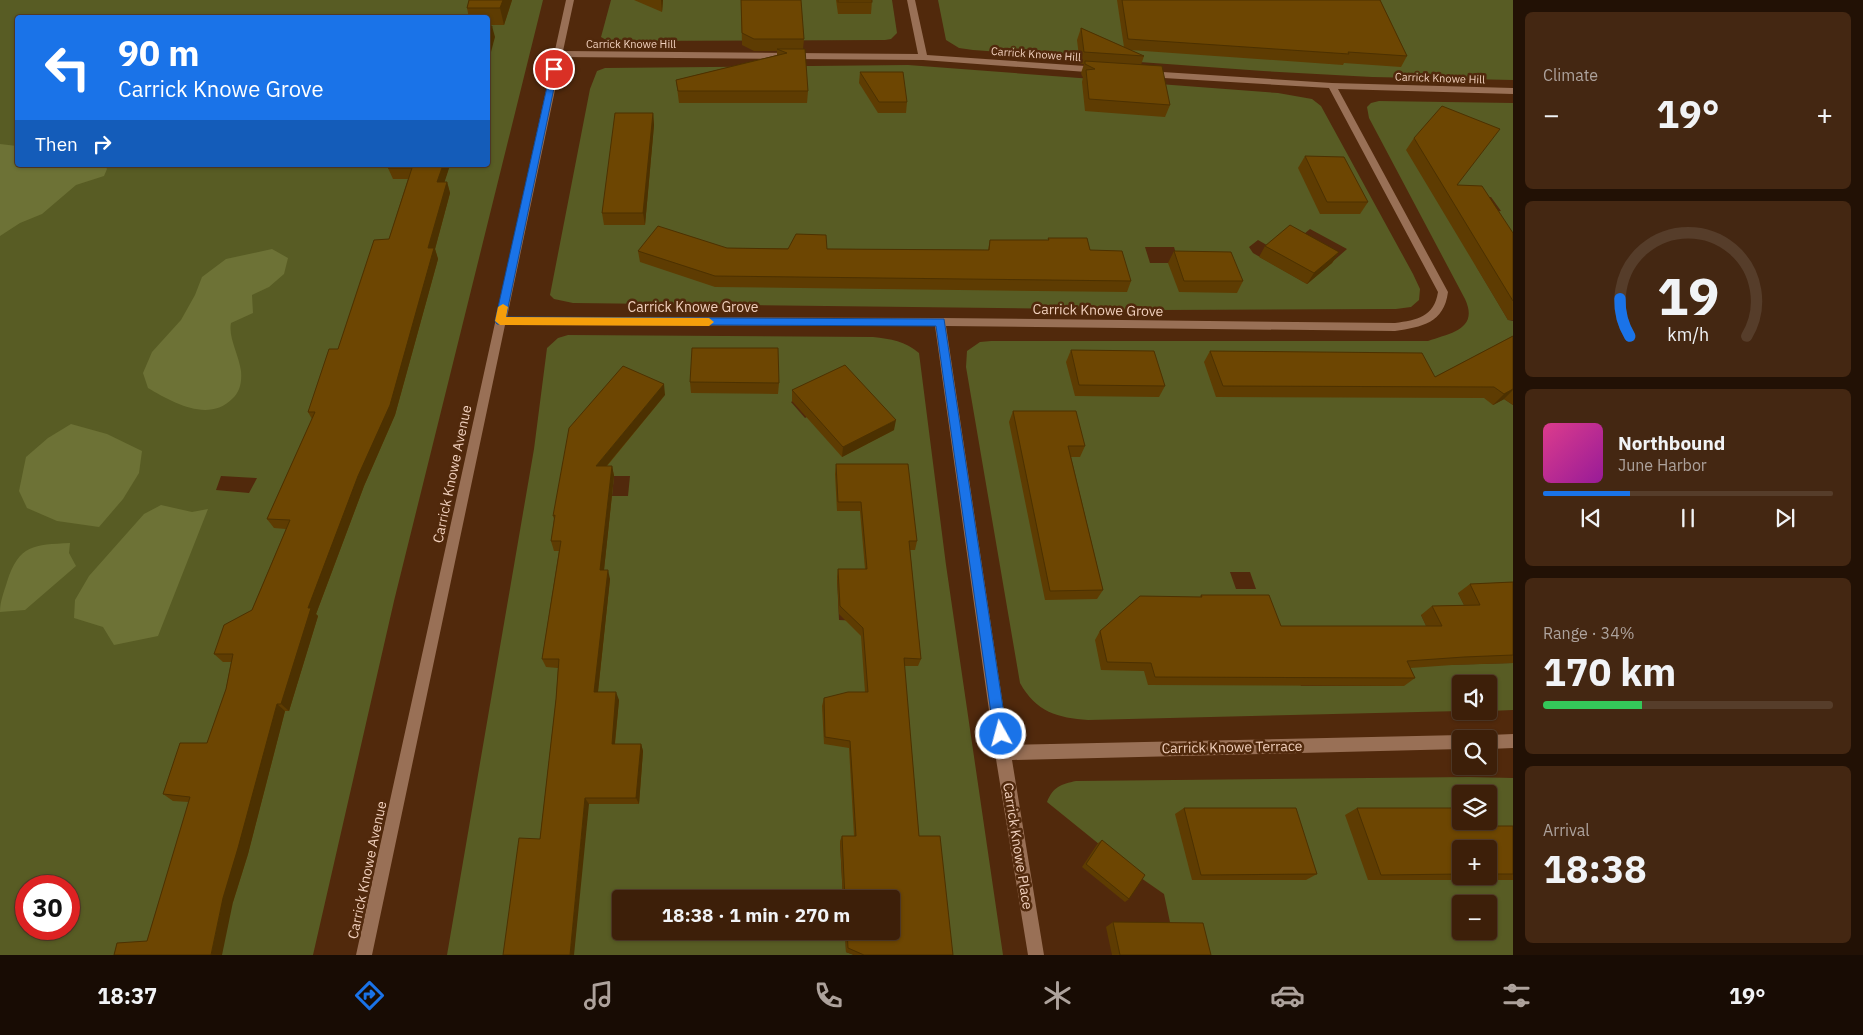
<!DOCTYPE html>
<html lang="en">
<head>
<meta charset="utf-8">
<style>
  body { margin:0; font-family:"IBM Plex Sans",sans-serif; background:#442712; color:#f1f3f6; height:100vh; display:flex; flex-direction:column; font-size:19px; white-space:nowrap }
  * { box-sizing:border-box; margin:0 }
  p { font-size:16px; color:#ada29c }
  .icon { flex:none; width:28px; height:28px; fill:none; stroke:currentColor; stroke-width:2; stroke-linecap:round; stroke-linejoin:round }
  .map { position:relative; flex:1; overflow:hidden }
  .panel { display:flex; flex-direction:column; gap:12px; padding:12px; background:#221105; width:350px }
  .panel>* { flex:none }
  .top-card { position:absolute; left:15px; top:15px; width:475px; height:152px; border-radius:5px; box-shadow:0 1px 4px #0004,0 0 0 1px #563d2a; background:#1a73e8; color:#fff; overflow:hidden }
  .tools { position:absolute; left:1452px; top:675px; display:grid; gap:10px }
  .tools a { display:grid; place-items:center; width:45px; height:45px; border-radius:5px; background:#3d1f09; box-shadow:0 1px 4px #0004,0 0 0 1px #563d2a; font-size:25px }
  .speed { position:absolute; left:15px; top:875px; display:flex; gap:10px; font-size:25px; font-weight:700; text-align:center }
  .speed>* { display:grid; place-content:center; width:65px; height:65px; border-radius:50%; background:#3d1f09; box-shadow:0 1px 4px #0004,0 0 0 1px #563d2a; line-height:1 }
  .speed .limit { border:8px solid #d22; background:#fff; color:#111 }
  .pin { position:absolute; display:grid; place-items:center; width:42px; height:42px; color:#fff; margin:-21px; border:2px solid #fff; border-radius:50%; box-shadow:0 1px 5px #0007 }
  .me { position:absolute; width:55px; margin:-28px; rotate:353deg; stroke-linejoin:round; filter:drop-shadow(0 0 4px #0008) }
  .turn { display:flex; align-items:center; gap:18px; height:105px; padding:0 20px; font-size:22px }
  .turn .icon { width:65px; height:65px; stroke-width:2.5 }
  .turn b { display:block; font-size:35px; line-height:42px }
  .then { display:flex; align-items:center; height:48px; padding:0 20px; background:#0003; gap:10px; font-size:19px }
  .big { font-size:38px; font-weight:700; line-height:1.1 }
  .panel .widget { flex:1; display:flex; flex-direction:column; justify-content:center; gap:8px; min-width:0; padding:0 18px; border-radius:8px; background:#442712 }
  .panel .dial { align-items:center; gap:0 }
  .dial svg { height:130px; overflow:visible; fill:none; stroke:#563d2a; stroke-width:7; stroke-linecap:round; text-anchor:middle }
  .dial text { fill:#f1f3f6; stroke:none }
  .song { display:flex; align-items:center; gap:15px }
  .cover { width:60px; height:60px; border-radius:8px; background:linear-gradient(135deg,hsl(330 70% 55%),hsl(300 70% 35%)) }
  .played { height:5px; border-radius:2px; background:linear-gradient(90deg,#1a73e8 30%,#563d2a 30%) }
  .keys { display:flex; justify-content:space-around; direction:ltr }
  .heat { display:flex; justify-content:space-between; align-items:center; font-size:28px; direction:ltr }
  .charge { height:8px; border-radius:4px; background:linear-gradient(90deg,#34c759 34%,#563d2a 0) }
  .trip { position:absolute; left:612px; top:890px; width:288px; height:50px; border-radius:5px; background:#3d1f09; box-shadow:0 1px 4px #0004,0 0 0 1px #563d2a; font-weight:700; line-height:50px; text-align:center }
  .menu { display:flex; height:80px; justify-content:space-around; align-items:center; background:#180c04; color:#ada29c }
  .menu .icon { width:35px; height:35px }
  .menu .on { color:#1a73e8 }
  .menu b { font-size:22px; color:#f1f3f6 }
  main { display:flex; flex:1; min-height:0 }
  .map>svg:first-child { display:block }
  .green { fill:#585c24; fill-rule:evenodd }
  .forest { fill:#6d7236 }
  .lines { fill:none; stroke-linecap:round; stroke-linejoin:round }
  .minor { fill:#997056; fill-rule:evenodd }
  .wall { fill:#5e3c02; fill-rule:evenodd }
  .shaded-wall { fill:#4c3101 }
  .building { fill:#6d4602; stroke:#4c3101 }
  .route { fill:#1a73e8; stroke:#114b97 }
  .slow { fill:#f59e0b }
  .labels { text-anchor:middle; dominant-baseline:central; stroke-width:5; stroke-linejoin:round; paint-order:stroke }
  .far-street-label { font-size:11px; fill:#f1d0bd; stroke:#51290c }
  .street-label { font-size:14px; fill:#f1d0bd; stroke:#51290c }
</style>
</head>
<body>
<main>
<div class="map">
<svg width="1513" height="955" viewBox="0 0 1513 955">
  <rect width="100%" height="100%" fill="#51290c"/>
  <g class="green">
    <path d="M 0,0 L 543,0 L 394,601 L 313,955 L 0,955 ZM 18,18 L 488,18 L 488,165 L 18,165 ZM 221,476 L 256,478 L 257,478 L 249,493 L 216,490 ZM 26,886 L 69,886 L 69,929 L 26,929 Z"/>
    <path d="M 611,0 L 892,0 L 897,33 L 891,39 L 885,40 L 608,41 L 601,37 Z"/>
    <path d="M 938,0 L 1513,0 L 1513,80 L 1372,77 L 1263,71 L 973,50 L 959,48 L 946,40 Z"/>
    <path d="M 908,65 L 1278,93 L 1312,99 L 1321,106 L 1413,274 L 1420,289 L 1419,300 L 1411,307 L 1396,309 L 1156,310 L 573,303 L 554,299 L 550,295 L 590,89 L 597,71 L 605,68 ZM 1310,229 L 1347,249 L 1307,284 L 1253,253 L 1249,247 L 1258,240 L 1281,253 ZM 1145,247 L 1174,247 L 1179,263 L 1150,263 Z"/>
    <path d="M 1379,101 L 1513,103 L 1513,266 L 1476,266 L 1508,320 L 1513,321 L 1513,348 L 1493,405 L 1504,399 L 1513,405 L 1513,607 L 1458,593 L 1468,613 L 1421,615 L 1445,665 L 1513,663 L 1513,710 L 1489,711 L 1489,684 L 1461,684 L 1461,711 L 1088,720 C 1058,718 1036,712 1020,683 L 966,367 L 967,351 L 980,342 L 991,341 L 1428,341 C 1451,333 1479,329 1465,299 L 1369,118 L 1367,107 L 1371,103 ZM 1475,197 L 1491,197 L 1501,211 L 1484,212 ZM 1230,572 L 1250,572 L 1256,589 L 1236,589 ZM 1283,635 L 1403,686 L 1301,686 Z"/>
    <path d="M 568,335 L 873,337 C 891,339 905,341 919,353 L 946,565 L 1003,955 L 882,955 L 891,931 L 891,899 L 840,842 L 843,899 L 621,899 L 621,931 L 845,931 L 846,952 L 854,955 L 447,955 L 534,449 L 547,348 L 558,338 ZM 806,394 L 820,410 L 805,418 L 791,402 ZM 614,476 L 630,476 L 628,496 L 612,496 ZM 837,578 L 860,621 L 839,620 Z"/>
    <path d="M 1469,777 L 1513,778 L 1513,955 L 1201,955 L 1171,927 L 1164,894 L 1141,878 L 1047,802 C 1053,787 1061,784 1076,781 ZM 1461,794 L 1489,794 L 1489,821 L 1461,821 ZM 1461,849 L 1489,849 L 1489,876 L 1461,876 ZM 1461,904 L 1489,904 L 1489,931 L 1461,931 Z"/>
  </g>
  <g class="forest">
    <path d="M 0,144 L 17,146 L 18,165 L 105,165 L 107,169 L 104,176 L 76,185 L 42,214 L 20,223 L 0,236 Z"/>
    <path d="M 272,249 L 288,258 L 284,274 L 269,287 L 252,295 L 253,313 L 231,323 C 228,337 239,355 241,371 C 242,382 240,392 232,399 C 208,423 172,402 148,388 L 143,373 L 152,352 L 181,320 L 195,295 L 202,277 L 226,259 Z"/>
    <path d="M 71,424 L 107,434 L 142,451 L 139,473 L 123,499 L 99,527 L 57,521 L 27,508 L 19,491 L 26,457 L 48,438 Z"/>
    <path d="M 161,505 L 192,512 L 208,509 L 158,636 L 114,645 L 103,627 L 74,618 L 75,600 L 89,576 L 144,514 Z"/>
    <path d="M 70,543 L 69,553 L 76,566 L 25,610 L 0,612 C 0,601 4,592 7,582 C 19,544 34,545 70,543 Z"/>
  </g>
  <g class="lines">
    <g class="minor">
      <path d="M 566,0 L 574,0 L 563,51 L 918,54 L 907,0 L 915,0 L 927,55 L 1100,67 L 1104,70 L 1100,73 L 923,60 L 562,57 L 507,317 L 940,318 L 1395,323 C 1417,320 1434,317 1438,292 L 1329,88 L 1147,77 L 1143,74 L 1147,71 L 1332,83 L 1513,88 L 1513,94 L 1338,89 L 1448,292 C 1444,323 1422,327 1395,331 L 946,326 L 1009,745 L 1461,735 L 1467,739 L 1461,739 L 1461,749 L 1012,760 L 1044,955 L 1028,955 L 995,753 L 935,326 L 505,325 L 372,955 L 356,955 Z"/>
      <path d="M 1513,734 L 1513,748 L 1489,749 L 1489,739 L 1483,739 L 1489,735 Z"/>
    </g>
  </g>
  <g class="wall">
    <path d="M 469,0 L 512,0 L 504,25 L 488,25 L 488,18 L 469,18 L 467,8 Z"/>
    <path d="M 634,0 L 663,0 L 662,12 Z"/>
    <path d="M 741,0 L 804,39 L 803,49 L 808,91 L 807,103 L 679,103 L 676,80 L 777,55 L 777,51 L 754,51 L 742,45 Z"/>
    <path d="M 836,0 L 872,0 L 871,14 L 838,14 Z"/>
    <path d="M 1117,0 L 1380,0 L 1407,56 L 1401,67 L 1344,63 L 1343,65 L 1130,50 L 1144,56 L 1141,65 L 1170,105 L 1165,117 L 1085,111 L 1082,82 L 1083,77 L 1082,76 L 1081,73 L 1084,64 L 1080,64 L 1077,40 L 1081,28 L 1124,47 Z"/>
    <path d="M 860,72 L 907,102 L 906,113 L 878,113 L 859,83 Z"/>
    <path d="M 653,113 L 654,125 L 645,225 L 604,225 L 602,213 Z"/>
    <path d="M 1414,138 L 1457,185 L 1513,233 L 1513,320 L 1508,320 L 1406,150 Z"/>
    <path d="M 1305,156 L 1368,202 L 1360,214 L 1320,214 L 1298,168 Z"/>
    <path d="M 389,165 L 450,165 L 444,182 L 447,182 L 450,193 L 435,249 L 438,259 L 395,415 L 364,486 L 316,614 L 318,616 L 289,711 L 285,711 L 248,854 L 233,902 L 147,941 L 189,802 L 173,801 L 163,794 L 207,743 L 226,689 L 231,662 L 223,662 L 214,654 L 252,610 L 286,529 L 274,528 L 267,519 L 312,419 L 308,412 L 338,349 L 389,239 L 408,179 L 393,179 L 388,168 Z"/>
    <path d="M 1048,238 L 1090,250 L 1131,281 L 1127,292 L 715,287 L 640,262 L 638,251 L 727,248 L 988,250 L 990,240 L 1048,240 Z"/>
    <path d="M 1265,246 L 1339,252 L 1332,263 L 1307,284 L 1259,257 Z"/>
    <path d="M 1174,251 L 1243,281 L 1237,293 L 1179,292 L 1168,263 Z"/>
    <path d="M 1513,336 L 1513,405 L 1504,399 L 1493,405 L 1484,398 L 1216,397 L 1204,362 L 1210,351 L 1435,377 Z"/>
    <path d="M 1071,350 L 1165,386 L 1159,397 L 1075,396 L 1066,362 Z"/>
    <path d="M 690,382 L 779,383 L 778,394 L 691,393 Z"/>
    <path d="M 792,390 L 894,430 L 842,457 L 792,401 Z"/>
    <path d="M 665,395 L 607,466 L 612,466 L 614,476 L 604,570 L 610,579 L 598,692 L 619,700 L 615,744 L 641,744 L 643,751 L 639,804 L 589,804 L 540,839 L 556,699 L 558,668 L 546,667 L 542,659 L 559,551 L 554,551 L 551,541 L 554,519 L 553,516 Z"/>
    <path d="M 1013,411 L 1085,446 L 1080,457 L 1071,457 L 1103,590 L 1097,599 L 1045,600 L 1009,422 Z"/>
    <path d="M 836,464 L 917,541 L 915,550 L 910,550 L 921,659 L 918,666 L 904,666 L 915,789 L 919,836 L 953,955 L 854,955 L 846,952 L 845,931 L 891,931 L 891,899 L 843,899 L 840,841 L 842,836 L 854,836 L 849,748 L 824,744 L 822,706 L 824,698 L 865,692 L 861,636 L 839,614 L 837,577 L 838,569 L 865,569 L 860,511 L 837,511 L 835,474 Z"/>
    <path d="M 1513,582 L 1513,663 L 1452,665 L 1410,668 L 1415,678 L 1404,686 L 1148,685 L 1144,671 L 1101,670 L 1095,640 L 1100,631 L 1200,597 L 1201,595 L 1281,626 L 1426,626 L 1421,615 L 1432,606 L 1464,605 L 1458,593 L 1470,584 Z"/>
    <path d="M 1184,808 L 1317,874 L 1306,880 L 1192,880 L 1175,814 Z"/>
    <path d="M 1357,808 L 1478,826 L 1513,826 L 1513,880 L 1368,880 L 1345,815 ZM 1461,849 L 1489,849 L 1489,876 L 1461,876 Z"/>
    <path d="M 1102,840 L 1129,899 L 1125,902 L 1082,867 L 1098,843 Z"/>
    <path d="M 1113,922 L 1211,955 L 1112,955 L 1106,927 Z"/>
  </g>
  <g class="shaded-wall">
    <path d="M 503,0 L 512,0 L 504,25 L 500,8 Z"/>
    <path d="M 661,0 L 663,0 L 662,12 Z"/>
    <path d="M 492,26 L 495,37 L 488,63 L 488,43 Z"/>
    <path d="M 653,113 L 654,125 L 645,225 L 643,213 Z"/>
    <path d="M 443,165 L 450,165 L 441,193 L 437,182 Z"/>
    <path d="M 447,182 L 450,193 L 435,249 L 438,259 L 395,415 L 364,486 L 316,614 L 318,616 L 289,711 L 281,704 L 308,608 L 428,248 Z"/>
    <path d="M 1339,252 L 1332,263 L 1307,284 L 1314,273 Z"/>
    <path d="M 664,384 L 665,395 L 598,476 L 596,466 Z"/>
    <path d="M 1513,389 L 1513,390 L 1504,399 L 1493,405 L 1504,394 Z"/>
    <path d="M 896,420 L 894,430 L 842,457 L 843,447 Z"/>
    <path d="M 612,466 L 614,476 L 603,579 L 600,570 Z"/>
    <path d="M 608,570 L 610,579 L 597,700 L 594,692 Z"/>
    <path d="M 616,692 L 619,700 L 614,751 L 612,744 Z"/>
    <path d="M 277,704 L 285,711 L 248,854 L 233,902 L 222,955 L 211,955 L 223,898 Z"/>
    <path d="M 641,744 L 643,751 L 639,804 L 636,798 Z"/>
    <path d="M 585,798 L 589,804 L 574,955 L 570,955 Z"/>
  </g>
  <g class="building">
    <path d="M 469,0 L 503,0 L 500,8 L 467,8 Z"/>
    <path d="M 741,0 L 801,0 L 804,39 L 754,39 L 742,33 Z"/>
    <rect x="838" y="0" width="34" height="2"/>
    <path d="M 1122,0 L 1380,0 L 1407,56 L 1348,52 L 1349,54 L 1128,39 Z"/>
    <path d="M 488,26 L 492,26 L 488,43 Z"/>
    <path d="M 1081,28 L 1144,56 L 1084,52 Z"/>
    <path d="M 777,49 L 805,49 L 808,91 L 678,91 L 676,80 L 787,53 Z"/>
    <path d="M 1085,61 L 1162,66 L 1170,105 L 1089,99 L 1086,70 L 1095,69 L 1085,64 Z"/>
    <path d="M 860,72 L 903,72 L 907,102 L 879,102 Z"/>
    <path d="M 1442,106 L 1500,129 L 1457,185 L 1482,186 L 1513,233 L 1513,301 L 1414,138 Z"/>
    <path d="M 615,113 L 653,113 L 643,213 L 602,213 Z"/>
    <path d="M 1305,156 L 1344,157 L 1368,202 L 1327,202 Z"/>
    <path d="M 389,165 L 443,165 L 437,182 L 447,182 L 428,248 L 434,248 L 390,405 L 358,476 L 308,608 L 311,608 L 281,704 L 277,704 L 238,848 L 223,898 L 211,955 L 114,955 L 117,943 L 147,941 L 190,797 L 163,794 L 180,743 L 207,743 L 226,689 L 233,654 L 214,654 L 224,625 L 252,610 L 290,520 L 267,519 L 315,412 L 308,412 L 329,349 L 338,349 L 374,240 L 389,239 L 412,168 L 388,168 Z"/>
    <path d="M 1290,225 L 1339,252 L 1314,273 L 1265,246 Z"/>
    <path d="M 658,226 L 727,248 L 788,249 L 796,234 L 826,235 L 827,249 L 989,250 L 990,240 L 1049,240 L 1048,238 L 1087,238 L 1090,250 L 1122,251 L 1131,281 L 715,276 L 638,251 Z"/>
    <path d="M 1174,251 L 1231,252 L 1243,281 L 1184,281 Z"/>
    <path d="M 1513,336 L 1513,389 L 1504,394 L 1494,387 L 1223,386 L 1210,351 L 1422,353 L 1435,377 Z"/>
    <path d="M 692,348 L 778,348 L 779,383 L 690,382 Z"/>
    <path d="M 1071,350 L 1154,351 L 1165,386 L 1079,385 Z"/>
    <path d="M 845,365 L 896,420 L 843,447 L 792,390 Z"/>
    <path d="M 623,366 L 664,384 L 596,466 L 612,466 L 600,570 L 608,570 L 594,692 L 616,692 L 612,744 L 641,744 L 636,798 L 585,798 L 570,955 L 503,955 L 519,838 L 540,839 L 556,699 L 559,659 L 542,659 L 561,541 L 551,541 L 555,515 L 553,516 L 569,428 Z"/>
    <path d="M 1013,411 L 1076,411 L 1085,446 L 1068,446 L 1103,590 L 1050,591 Z"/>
    <path d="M 836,464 L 908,464 L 917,541 L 909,541 L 921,659 L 904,658 L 915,789 L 919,836 L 940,836 L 953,955 L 864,955 L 848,948 L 847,931 L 891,931 L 891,899 L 845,899 L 842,836 L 856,836 L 850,741 L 825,737 L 824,698 L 848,692 L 868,692 L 863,628 L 840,606 L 838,569 L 867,569 L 861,502 L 838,502 Z"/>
    <path d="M 1513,582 L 1513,655 L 1464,657 L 1407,661 L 1415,678 L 1155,677 L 1151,663 L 1107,662 L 1100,631 L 1140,596 L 1202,597 L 1201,595 L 1269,595 L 1281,626 L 1442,626 L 1432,606 L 1480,605 L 1470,584 Z"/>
    <path d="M 1184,808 L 1296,808 L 1317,874 L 1201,875 Z"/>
    <path d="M 1357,808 L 1461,808 L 1461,821 L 1476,821 L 1478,826 L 1513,826 L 1513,874 L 1489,874 L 1489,849 L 1461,849 L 1461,874 L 1381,875 Z"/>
    <path d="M 1102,840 L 1145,875 L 1129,899 L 1086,864 Z"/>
    <path d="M 1113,922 L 1203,923 L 1211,955 L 1120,955 Z"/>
  </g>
  <path class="route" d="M 554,66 L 558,69 L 506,317 L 944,319 L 1007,734 L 1005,738 L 1001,740 L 996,738 L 994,734 L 936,326 L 497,324 L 495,321 L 551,69 Z"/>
  <path class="slow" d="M 503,304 L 508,307 L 506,317 L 709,318 L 714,322 L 709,326 L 500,325 L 495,321 L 498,307 Z"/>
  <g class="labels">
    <g class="far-street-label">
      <text x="631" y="44">Carrick Knowe Hill</text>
      <text transform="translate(1036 54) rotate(4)">Carrick Knowe Hill</text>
      <text transform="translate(1440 78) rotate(2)">Carrick Knowe Hill</text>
    </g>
    <g class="street-label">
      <text x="693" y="307">Carrick Knowe Grove</text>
      <text transform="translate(1098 310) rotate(1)">Carrick Knowe Grove</text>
      <text transform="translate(452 474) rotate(-78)">Carrick Knowe Avenue</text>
      <text transform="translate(1232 747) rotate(-1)">Carrick Knowe Terrace</text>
      <text transform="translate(1018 846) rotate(81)">Carrick Knowe Place</text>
      <text transform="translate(367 870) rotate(-78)">Carrick Knowe Avenue</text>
    </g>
  </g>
</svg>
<div class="tools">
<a><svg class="icon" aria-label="sound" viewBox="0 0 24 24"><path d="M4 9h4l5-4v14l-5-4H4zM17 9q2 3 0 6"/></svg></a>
<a><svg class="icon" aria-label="search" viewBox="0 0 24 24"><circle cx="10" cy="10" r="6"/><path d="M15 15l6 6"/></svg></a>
<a><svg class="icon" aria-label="layers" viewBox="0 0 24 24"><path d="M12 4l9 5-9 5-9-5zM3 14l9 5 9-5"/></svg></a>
<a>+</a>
<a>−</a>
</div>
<div class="speed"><div class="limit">30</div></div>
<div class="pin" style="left:554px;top:69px;background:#d93025"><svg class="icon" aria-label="arrive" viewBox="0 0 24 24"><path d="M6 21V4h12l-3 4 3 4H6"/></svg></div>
<svg class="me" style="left:1001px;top:734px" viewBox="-20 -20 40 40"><circle r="17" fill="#1a73e8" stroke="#fff" stroke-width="3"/><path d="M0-11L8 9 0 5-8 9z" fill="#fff"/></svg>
<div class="trip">18:38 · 1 min · 270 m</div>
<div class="top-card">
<div class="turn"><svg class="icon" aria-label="left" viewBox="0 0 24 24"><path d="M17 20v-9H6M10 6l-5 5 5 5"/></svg><div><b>90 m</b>Carrick Knowe Grove</div></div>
<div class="then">Then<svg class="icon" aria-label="right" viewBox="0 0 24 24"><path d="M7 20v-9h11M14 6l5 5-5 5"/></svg></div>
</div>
</div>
<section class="panel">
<div class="widget"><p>Climate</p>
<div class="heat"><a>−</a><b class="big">19°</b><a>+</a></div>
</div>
<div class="widget dial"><svg viewBox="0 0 100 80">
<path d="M14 69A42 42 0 1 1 86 69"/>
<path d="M14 69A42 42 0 0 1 8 46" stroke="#1a73e8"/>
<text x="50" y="56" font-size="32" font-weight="700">19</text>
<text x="50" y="72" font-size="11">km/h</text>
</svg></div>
<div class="widget">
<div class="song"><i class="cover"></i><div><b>Northbound</b><p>June Harbor</p></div></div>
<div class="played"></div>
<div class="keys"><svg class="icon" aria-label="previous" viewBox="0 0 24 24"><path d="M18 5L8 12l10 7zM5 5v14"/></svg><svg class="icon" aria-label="pause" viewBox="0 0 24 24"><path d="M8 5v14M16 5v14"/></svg><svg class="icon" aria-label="next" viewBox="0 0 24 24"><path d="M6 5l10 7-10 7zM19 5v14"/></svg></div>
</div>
<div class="widget"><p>Range · 34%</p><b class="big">170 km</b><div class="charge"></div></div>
<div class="widget"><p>Arrival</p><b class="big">18:38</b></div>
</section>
</main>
<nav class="menu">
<b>18:37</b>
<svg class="icon on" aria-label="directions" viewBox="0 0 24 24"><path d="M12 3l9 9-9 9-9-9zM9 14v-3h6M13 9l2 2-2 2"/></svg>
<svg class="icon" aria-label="music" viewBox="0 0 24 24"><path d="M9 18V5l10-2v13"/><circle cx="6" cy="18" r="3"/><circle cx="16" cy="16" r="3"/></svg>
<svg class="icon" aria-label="phone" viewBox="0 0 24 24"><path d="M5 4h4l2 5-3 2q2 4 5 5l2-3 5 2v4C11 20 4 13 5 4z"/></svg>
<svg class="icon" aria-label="climate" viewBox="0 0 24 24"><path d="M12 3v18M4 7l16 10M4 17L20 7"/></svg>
<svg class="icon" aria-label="car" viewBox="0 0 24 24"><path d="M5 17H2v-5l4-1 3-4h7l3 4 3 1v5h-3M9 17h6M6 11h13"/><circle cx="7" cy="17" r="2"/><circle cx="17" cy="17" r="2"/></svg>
<svg class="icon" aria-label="filters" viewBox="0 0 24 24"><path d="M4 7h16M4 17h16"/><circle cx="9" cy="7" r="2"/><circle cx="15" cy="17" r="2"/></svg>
<b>19°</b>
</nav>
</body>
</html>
